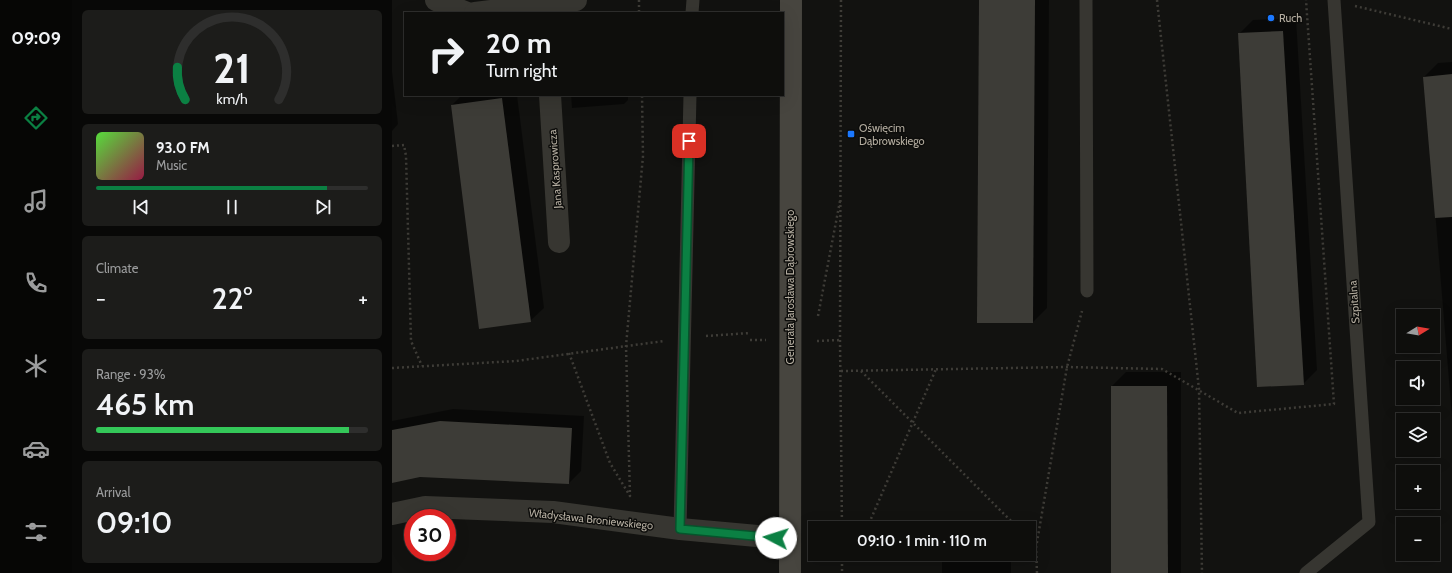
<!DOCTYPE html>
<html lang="en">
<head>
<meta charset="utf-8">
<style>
  body { margin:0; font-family:Cabin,sans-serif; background:#1c1c1a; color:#f1f3f6; height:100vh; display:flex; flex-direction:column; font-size:15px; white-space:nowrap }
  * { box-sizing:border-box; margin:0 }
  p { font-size:13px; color:#9b9c9d }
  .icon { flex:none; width:22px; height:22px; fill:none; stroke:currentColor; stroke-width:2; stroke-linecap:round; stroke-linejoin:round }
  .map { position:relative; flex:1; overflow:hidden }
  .drawer { display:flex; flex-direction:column; gap:10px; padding:10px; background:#080807; width:320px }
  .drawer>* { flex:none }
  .banner { position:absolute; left:12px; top:12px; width:380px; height:84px; border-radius:0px; box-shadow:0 4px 16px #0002,0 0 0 1px #2e2e2d; background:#0e0e0c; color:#f1f3f6; overflow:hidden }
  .needle { width:26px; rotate:79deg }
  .buttons { position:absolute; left:1004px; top:309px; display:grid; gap:8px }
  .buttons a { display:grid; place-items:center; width:44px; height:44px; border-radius:0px; background:#0e0e0c; box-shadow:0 4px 16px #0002,0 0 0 1px #2e2e2d; font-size:20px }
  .speed { position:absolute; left:12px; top:509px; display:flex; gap:8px; font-size:20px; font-weight:700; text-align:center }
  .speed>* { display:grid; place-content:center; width:52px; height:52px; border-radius:50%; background:#0e0e0c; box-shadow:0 4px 16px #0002,0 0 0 1px #2e2e2d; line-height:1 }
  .speed .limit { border:6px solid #d22; background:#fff; color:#111 }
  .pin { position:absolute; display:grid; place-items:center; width:34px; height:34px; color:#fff; margin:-17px; border-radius:8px; box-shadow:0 2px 6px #0006 }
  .me { position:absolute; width:44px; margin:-22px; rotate:275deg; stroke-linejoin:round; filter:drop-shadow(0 0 3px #0008) }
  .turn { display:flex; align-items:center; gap:14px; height:84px; padding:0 16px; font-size:18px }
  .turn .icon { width:52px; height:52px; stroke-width:2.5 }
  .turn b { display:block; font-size:28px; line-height:34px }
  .big { font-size:30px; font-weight:600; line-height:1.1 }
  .drawer .widget { flex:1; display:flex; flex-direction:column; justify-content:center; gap:6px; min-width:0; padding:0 14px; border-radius:6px; background:#1c1c1a }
  .drawer .dial { align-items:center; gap:0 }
  .dial svg { height:104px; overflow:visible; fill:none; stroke:#2e2e2d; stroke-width:7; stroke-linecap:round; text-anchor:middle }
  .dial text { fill:#f1f3f6; stroke:none }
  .song { display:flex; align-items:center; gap:12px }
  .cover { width:48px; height:48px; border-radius:6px; background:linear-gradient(135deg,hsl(110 70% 55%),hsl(340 70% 35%)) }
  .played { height:4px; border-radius:2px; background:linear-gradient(90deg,#0b8043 85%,#2e2e2d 85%) }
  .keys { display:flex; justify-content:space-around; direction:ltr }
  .heat { display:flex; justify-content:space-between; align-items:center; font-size:22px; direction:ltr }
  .charge { height:6px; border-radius:3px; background:linear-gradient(90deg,#34c759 93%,#2e2e2d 0) }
  .trip { position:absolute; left:416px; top:521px; width:228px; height:40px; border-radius:0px; background:#0e0e0c; box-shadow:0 4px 16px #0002,0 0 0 1px #2e2e2d; font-weight:600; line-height:40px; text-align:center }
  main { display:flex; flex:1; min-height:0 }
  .menu { display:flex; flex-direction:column; width:72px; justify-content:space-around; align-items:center; background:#060605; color:#9b9c9d }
  .menu .icon { width:28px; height:28px }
  .menu .active { color:#0b8043 }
  .menu b { font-size:18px; color:#f1f3f6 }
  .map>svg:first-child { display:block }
  .shadow { fill:#0007 }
  .building { fill:#3d3c37 }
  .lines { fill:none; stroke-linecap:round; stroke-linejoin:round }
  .path { stroke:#3e3c37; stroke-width:2.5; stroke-dasharray:2 3; stroke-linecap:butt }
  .lane { stroke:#373631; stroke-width:13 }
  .street { stroke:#373631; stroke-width:22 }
  .secondary { stroke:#47453f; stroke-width:22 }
  .route-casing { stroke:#07532c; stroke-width:10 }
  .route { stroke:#0b8043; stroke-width:7 }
  .poi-dot { fill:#1b78ff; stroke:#0d0d0b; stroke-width:1.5 }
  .labels { text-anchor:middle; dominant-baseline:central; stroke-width:3; stroke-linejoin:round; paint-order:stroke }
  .poi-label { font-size:11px; fill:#b4ada0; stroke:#0d0d0b; text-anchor:start }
  .street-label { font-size:11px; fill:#b4ada0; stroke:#0d0d0b }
</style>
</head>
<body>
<main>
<nav class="menu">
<b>09:09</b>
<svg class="icon active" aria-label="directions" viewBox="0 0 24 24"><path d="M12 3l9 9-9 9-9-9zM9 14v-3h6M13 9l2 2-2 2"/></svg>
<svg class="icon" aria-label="music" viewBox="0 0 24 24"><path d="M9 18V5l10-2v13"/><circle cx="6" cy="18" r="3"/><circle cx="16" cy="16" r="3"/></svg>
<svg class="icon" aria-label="phone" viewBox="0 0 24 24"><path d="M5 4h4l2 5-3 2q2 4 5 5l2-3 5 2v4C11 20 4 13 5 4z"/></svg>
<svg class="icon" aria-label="climate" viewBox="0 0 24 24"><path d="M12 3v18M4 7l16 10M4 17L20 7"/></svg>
<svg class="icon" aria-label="car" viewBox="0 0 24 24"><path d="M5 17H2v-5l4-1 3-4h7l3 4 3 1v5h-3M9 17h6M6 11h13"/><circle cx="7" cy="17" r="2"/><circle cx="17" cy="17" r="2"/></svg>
<svg class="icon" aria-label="filters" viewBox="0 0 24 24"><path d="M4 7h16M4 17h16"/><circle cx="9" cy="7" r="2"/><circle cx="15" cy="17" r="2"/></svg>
</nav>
<section class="drawer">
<div class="widget dial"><svg viewBox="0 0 100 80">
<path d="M14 69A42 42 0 1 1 86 69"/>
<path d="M14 69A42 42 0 0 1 8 44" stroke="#0b8043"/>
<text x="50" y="56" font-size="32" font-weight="700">21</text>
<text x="50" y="72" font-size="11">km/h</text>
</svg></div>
<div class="widget">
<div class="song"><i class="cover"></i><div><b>93.0 FM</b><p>Music</p></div></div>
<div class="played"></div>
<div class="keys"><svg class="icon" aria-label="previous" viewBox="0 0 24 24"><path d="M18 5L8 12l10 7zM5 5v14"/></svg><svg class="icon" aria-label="pause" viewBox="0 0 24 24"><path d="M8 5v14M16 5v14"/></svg><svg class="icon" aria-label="next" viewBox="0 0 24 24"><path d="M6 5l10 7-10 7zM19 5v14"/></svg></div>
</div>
<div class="widget"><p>Climate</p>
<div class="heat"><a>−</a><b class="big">22°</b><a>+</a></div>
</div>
<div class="widget"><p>Range · 93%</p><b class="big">465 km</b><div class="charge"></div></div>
<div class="widget"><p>Arrival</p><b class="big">09:10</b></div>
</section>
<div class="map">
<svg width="1060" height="573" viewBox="0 0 1060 573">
  <rect width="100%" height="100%" fill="#121210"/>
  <g class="shadow">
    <path d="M 588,0 L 657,0 L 655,308 L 641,322 Z"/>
    <path d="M 904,18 L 925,370 L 911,384 L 847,34 L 861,20 Z"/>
    <path d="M 1060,62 L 1060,417 L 1032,77 L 1046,63 Z"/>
    <path d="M 0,72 L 6,124 L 0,131 Z"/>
    <path d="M 70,95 L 125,95 L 152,308 L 138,321 L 60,105 Z"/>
    <path d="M 179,95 L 236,95 L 236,100 L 232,104 L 180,108 Z"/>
    <path d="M 734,372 L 789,372 L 789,573 L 720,573 L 720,386 Z"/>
    <path d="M 61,409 L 192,416 L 189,471 L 177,483 L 28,476 L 0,482 L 0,421 Z"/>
    <rect x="550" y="554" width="69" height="19"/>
  </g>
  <g class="building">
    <path d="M 587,0 L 643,0 L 641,323 L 585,323 Z"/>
    <path d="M 891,31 L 912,385 L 865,387 L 846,33 Z"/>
    <path d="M 1060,74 L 1060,217 L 1043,218 L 1031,77 Z"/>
    <path d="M 110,98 L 139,322 L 87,329 L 59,105 Z"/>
    <path d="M 719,386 L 775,386 L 776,573 L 719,573 Z"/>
    <path d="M 48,421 L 180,428 L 177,484 L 28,477 L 0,483 L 0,430 Z"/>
  </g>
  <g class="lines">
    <g class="path">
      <path d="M 247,0 L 247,13"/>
      <path d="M 449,0 L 448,340 L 450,528"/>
      <path d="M 765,0 L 807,389 L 810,573"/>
      <path d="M 963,6 L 1060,29"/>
      <path d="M 0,146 L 12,145 L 14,156 L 19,341 L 30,366"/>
      <path d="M 426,316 L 448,201"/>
      <path d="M 314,336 L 358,333"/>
      <path d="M 358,340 L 374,340"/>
      <path d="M 425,341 L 448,340"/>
      <path d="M 177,353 L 218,463 L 238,496 L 234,346 L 251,156 L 250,95"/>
      <path d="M 0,368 L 124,361 L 272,341"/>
      <path d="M 449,371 L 675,367 L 770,369 L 846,413 L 942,404 L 914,0"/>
      <path d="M 469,371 L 626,528"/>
      <path d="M 475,528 L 544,369"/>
      <path d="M 637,540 L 644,548"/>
      <path d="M 450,554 L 450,573"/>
      <path d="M 645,573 L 644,548 L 675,367 L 690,311"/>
    </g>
    <g class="lane">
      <path d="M 694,0 L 695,291"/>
      <path d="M 300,13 L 301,0"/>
      <path d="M 288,529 L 298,95"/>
      <path d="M 914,573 L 977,522 L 942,0"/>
    </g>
    <g class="street">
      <path d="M 44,0 L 75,13"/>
      <path d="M 83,13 L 184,0"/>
      <path d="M 158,95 L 167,242"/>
      <path d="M 0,514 L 33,507 L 161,512 L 288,529 L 398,539"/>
    </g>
    <path class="secondary" d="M 398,573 L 399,0"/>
  </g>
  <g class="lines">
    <defs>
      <path id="route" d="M 297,141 L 288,529 L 384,538"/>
    </defs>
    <use href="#route" class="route-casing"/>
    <use href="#route" class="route"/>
  </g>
  <g class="poi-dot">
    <circle cx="879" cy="18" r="4"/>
    <rect x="455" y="130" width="8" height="8" rx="2"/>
  </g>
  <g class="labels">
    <g class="poi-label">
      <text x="887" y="18">Ruch</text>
      <text x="467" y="128">Oświęcim<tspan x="467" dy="13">Dąbrowskiego</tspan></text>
    </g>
    <g class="street-label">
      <text transform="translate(163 169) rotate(-94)">Jana Kasprowicza</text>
      <text transform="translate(398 287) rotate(-90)">Generała Jarosława Dąbrowskiego</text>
      <text transform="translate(962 302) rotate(-94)">Szpitalna</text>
      <text transform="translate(199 519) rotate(6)">Władysława Broniewskiego</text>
    </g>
  </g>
</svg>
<div class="buttons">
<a><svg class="needle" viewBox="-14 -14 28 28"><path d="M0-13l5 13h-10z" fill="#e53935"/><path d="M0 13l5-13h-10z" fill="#9b9c9d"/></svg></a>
<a><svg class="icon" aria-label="sound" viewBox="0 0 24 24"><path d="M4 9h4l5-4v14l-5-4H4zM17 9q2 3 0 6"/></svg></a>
<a><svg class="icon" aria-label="layers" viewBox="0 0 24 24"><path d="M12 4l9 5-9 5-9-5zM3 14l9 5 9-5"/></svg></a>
<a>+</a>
<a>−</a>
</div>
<div class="speed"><div class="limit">30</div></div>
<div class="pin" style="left:297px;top:141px;background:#d93025"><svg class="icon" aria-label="arrive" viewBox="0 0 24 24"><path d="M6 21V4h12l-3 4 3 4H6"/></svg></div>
<svg class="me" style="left:384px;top:538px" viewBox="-20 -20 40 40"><circle r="19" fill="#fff"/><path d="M0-13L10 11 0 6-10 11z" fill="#0b8043"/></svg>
<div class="trip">09:10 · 1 min · 110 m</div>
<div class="banner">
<div class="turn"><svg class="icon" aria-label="right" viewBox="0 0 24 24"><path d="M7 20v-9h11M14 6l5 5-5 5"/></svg><div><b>20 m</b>Turn right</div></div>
</div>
</div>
</main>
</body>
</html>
